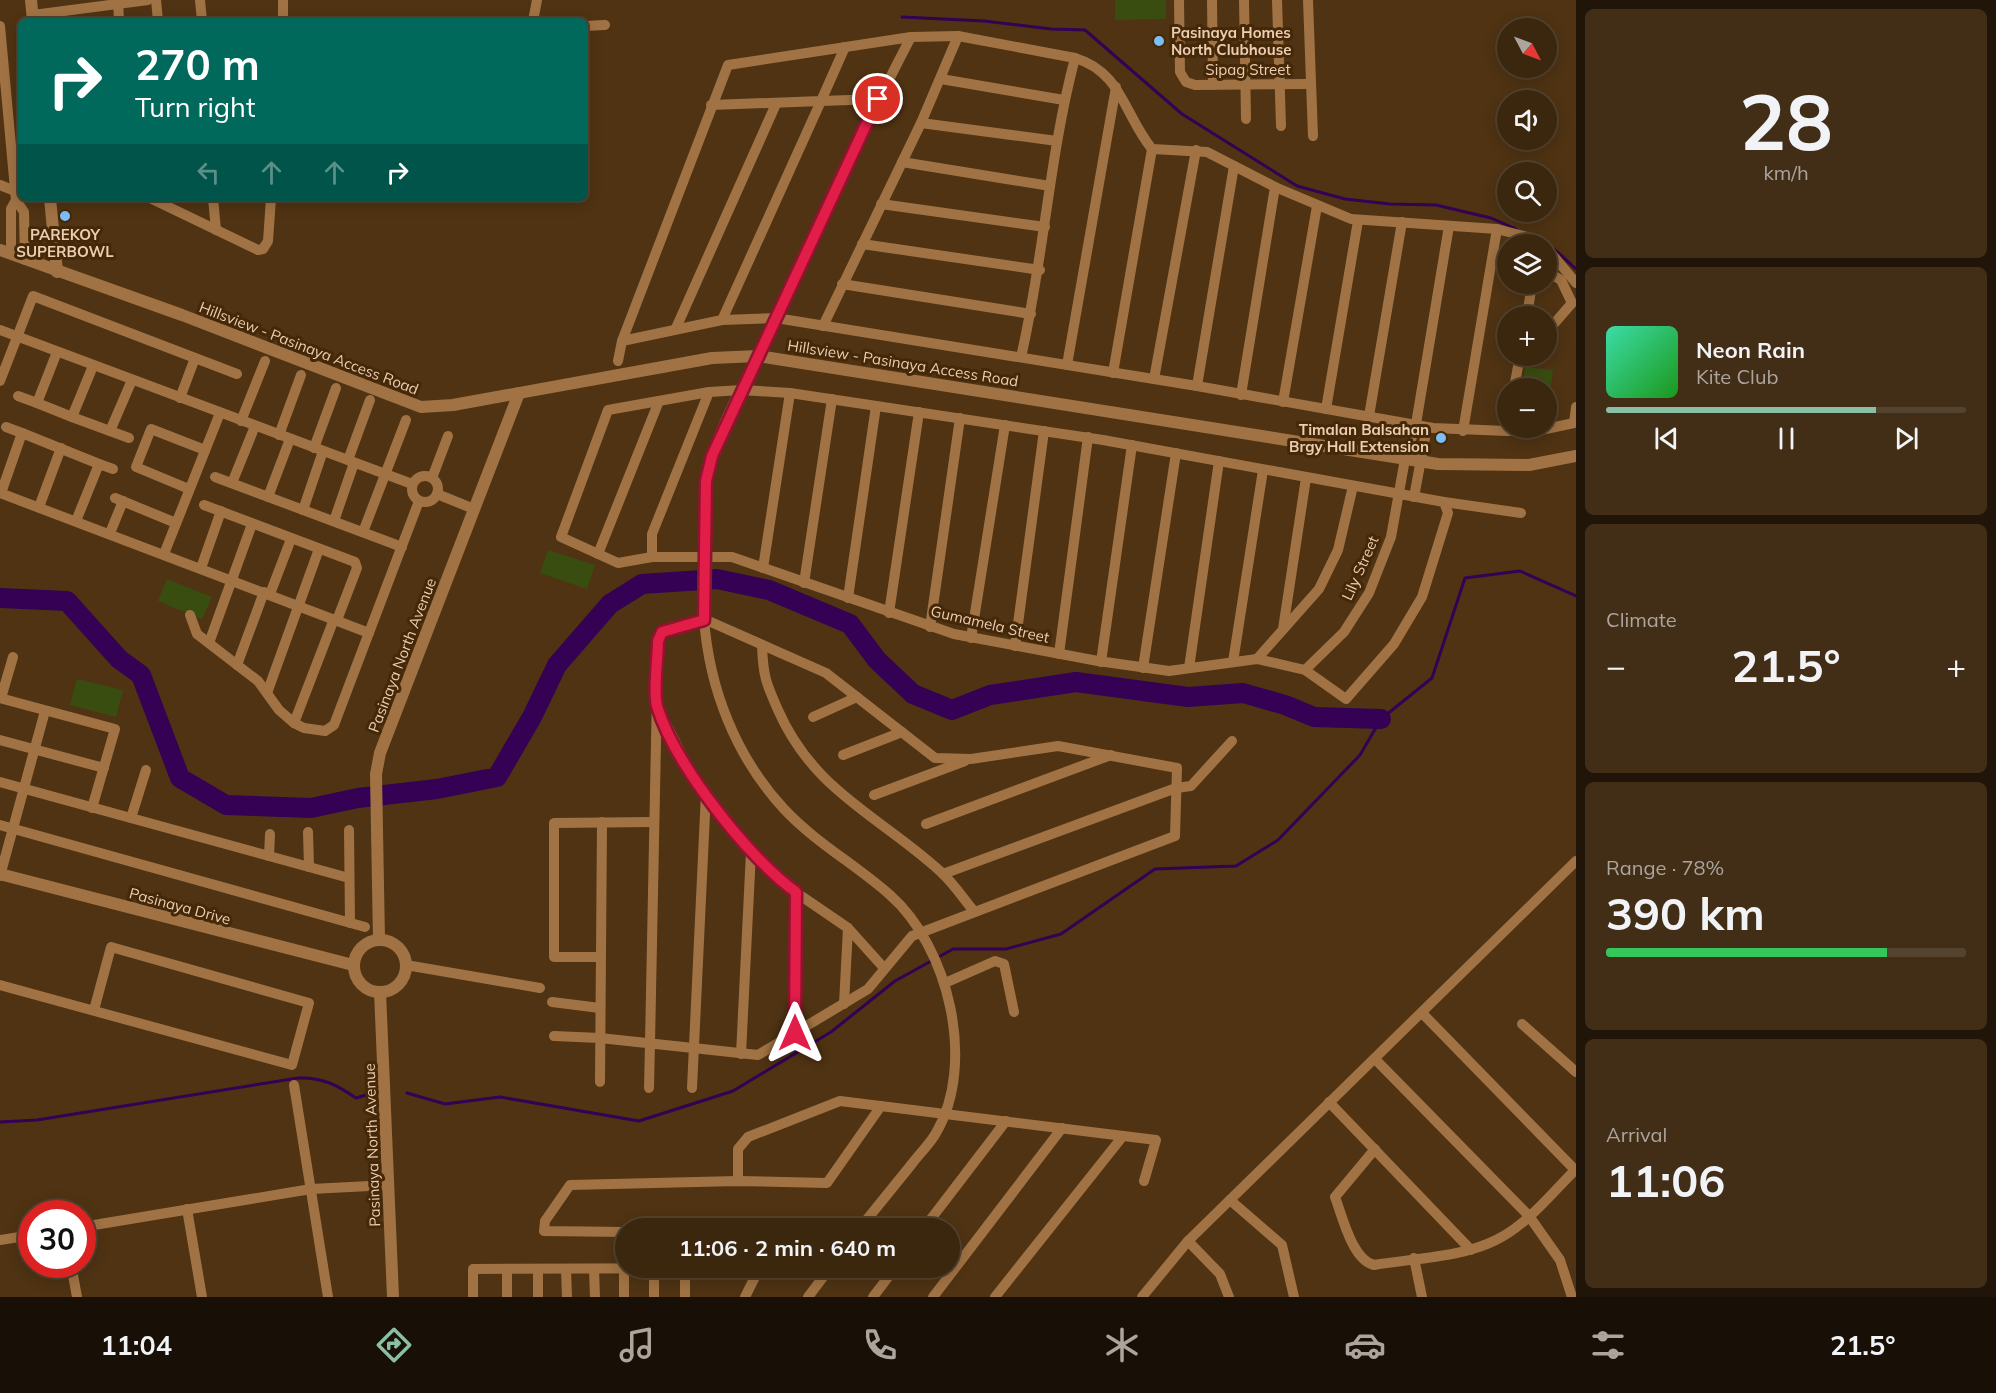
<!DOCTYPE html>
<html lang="en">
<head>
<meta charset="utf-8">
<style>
  body { margin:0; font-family:Mulish,sans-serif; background:#422e17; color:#f1f3f6; height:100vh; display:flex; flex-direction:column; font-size:22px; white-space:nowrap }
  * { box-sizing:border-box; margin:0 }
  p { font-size:20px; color:#aca59e }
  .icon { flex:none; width:33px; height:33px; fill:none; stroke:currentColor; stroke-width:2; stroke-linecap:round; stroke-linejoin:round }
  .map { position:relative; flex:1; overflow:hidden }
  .sheet { display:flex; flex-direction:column; gap:9px; padding:9px; background:#201508; width:420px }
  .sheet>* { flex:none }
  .hud { position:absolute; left:18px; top:18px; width:570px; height:183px; border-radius:9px; box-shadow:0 3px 15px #0003,0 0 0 2px #54432e; background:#00695c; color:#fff; overflow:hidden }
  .needle { width:39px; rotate:131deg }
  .fabs { position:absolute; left:1497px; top:18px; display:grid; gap:12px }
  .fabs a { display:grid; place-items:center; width:60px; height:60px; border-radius:50%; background:#3b260e; box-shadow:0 3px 15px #0003,0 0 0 2px #54432e; font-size:30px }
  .speed { position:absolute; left:18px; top:1200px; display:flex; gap:12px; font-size:30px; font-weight:700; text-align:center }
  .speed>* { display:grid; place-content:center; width:78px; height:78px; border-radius:50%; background:#3b260e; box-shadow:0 3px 15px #0003,0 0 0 2px #54432e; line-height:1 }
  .speed .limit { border:9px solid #d22; background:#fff; color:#111 }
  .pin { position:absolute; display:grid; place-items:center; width:51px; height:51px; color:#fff; margin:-26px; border:3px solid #fff; border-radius:50%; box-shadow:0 2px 6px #0007 }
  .me { position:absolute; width:66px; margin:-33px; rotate:0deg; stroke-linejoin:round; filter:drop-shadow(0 0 4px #0008) }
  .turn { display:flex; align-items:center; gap:21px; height:126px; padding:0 18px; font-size:27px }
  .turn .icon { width:78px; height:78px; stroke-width:2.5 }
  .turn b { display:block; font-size:42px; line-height:51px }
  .lanes { display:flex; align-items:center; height:57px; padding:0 18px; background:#0003; justify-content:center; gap:30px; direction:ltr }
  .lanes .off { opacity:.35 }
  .big { font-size:45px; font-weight:700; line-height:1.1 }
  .sheet .widget { flex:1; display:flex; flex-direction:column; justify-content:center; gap:9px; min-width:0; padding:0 21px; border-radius:9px; background:#422e17 }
  .sheet .dial { align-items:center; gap:0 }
  .dial b { font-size:78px; line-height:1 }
  .song { display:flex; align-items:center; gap:18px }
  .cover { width:72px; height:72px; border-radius:9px; background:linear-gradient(135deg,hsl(160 70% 55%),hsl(120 70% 35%)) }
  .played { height:6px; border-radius:3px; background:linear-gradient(90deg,#8abfa5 75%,#54432e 75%) }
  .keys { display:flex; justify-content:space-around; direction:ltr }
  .heat { display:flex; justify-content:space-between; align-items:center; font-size:33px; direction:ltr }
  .charge { height:9px; border-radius:4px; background:linear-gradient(90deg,#34c759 78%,#54432e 0) }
  .trip { position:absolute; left:615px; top:1218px; width:345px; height:60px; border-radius:30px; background:#3b260e; box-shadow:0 3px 15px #0003,0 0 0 2px #54432e; font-weight:700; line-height:60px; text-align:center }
  .tabs { display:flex; height:96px; justify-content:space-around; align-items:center; background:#180f06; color:#aca59e }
  .tabs .icon { width:42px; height:42px }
  .tabs .selected { color:#8abfa5 }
  .tabs b { font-size:27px; color:#f1f3f6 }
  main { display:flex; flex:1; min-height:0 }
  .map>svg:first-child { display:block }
  .green { fill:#3a4d11 }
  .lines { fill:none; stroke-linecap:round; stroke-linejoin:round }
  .stream { stroke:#340154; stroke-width:3 }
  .river { stroke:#340154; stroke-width:20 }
  .minor { stroke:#a17344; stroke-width:10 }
  .tertiary { stroke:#a17344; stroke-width:12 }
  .route-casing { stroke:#92132f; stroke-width:15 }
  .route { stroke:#e11d48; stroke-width:10 }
  .poi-dot { fill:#7bbef8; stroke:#442807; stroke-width:2 }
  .labels { text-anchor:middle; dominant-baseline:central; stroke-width:6; stroke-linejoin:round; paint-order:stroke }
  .poi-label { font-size:15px; font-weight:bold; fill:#ebcdb1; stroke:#442807; text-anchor:start }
  .street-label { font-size:15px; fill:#ebcdb1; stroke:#442807 }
</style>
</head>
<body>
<main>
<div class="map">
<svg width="1576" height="1297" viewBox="0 0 1576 1297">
  <rect width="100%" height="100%" fill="#4f3313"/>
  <g class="green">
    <path d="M 1115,0 L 1166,0 L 1166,19 L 1115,20 Z"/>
    <path d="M 1525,367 L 1553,370 L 1547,415 L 1546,388 L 1522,388 Z"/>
    <path d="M 548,550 L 595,565 L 587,589 L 540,573 Z"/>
    <path d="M 167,579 L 212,597 L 202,619 L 158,601 Z"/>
    <path d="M 77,679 L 123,690 L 116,717 L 70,705 Z"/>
  </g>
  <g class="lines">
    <g class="stream">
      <path d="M 902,17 L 984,21 L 1051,29 L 1085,30 L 1182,114 L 1297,186 L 1345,199 L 1390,204 L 1436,205 L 1491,218 L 1516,229"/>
      <path d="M 1553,248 L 1576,269"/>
      <path d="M 407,1093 L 445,1104 L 500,1097 L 639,1121 L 733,1091 L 831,1032 L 895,981 L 953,949 L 1006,949 L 1061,934 L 1155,869 L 1236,866 L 1278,840 L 1360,755 L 1381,719 L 1432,678 L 1465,578 L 1520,571 L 1576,596"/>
      <path d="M 0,1122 L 37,1120 L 298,1078 C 322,1077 337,1085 356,1098 L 366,1095"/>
    </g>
    <path class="river" d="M 0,598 L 67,601 L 119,659 L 141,675 L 180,778 L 226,805 L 311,808 L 358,798 L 437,789 L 497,777 L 532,717 L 557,665 L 610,604 L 642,584 L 717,579 L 769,590 L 850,624 L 877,660 L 913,694 L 952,710 L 990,695 L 1076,682 L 1188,697 L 1243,693 L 1285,705 L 1314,717 L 1381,719"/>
    <g class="minor">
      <path d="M 118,0 L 119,21"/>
      <path d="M 156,0 L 158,21"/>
      <path d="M 200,0 L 202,21"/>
      <path d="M 1179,0 L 1180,72 L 1186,82 L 1195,85 L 1310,84"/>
      <path d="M 1212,0 L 1213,85"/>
      <path d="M 1244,0 L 1246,119"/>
      <path d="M 1277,0 L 1281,126"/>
      <path d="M 1308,0 L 1313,136"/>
      <path d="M 33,15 L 148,0"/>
      <path d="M 283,21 L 283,0"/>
      <path d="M 533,21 L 537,0"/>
      <path d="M 0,26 L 16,200 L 24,212 L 25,260"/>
      <path d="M 585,26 L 605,25"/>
      <path d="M 1075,58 C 1122,72 1124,115 1152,149 L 1207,152 L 1275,187 L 1351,219 L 1497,229 L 1539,240 L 1538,244"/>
      <path d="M 941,79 L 1064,100"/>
      <path d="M 711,105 L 821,101 L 845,47"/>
      <path d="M 921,123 L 1057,141"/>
      <path d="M 902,162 L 1050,186"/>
      <path d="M 0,185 L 15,191"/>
      <path d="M 150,198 L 258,250 L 263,249 L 268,241 L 271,198"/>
      <path d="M 213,198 L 216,230"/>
      <path d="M 881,204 L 1045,227"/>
      <path d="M 862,244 L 1040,270"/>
      <path d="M 1546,247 L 1576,283"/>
      <path d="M 11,254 L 11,209 L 16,200"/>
      <path d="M 1546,271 L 1561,280 L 1572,303 L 1546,333"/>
      <path d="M 842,284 L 1031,314"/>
      <path d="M 1527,316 L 1532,284"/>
      <path d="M 722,320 L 821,101 L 878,99"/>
      <path d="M 823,326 L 921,123 L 958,36"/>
      <path d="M 676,328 L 776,104"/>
      <path d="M 0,330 L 412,484"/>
      <path d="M 622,341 L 722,320 L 776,318 L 1197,386 L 1433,428 L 1507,431 L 1541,430 L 1574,423 L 1576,407"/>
      <path d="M 57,352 L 37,403 L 72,417 L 93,366"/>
      <path d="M 618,361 L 622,341 L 728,65 L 911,37 L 958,36 L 1075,58 C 1049,156 1044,258 1021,357"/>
      <path d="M 1067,365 L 1116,87"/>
      <path d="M 1113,373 L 1152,149"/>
      <path d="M 1154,379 L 1196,150"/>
      <path d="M 0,381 L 33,296 L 237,374"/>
      <path d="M 1197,386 L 1234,166"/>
      <path d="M 1514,388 L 1520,356"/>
      <path d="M 742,390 L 790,393 L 1103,440 L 1444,502 L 1448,513 L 1422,597 L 1394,644 L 1346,699 L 1305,670 L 1257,659 L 1169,671 L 1098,661 L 954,634 L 732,557 L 652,557 L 618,563 L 561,537 L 608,410 L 709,392 Z"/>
      <path d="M 1241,395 L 1275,187"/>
      <path d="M 18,396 L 37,403"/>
      <path d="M 180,398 L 195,358"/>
      <path d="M 1283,402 L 1317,206"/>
      <path d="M 1326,409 L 1358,221"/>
      <path d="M 1369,416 L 1402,222"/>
      <path d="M 72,417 L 110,431 L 132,380"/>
      <path d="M 241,421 L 265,361"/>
      <path d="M 6,427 L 22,433"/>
      <path d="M 110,431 L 129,438"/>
      <path d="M 1463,431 L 1497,229"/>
      <path d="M 279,435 L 301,375"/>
      <path d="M 314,448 L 336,388"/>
      <path d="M 348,460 L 370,400"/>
      <path d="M 99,464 L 113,469"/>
      <circle cx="425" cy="489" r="13"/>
      <path d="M 215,477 L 402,547"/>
      <path d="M 432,478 L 448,436"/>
      <path d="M 232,483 L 255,426"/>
      <path d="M 189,489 L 136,467 L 151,429 L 205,450"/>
      <path d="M 0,493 L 369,633"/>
      <path d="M 1,493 L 22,433 L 99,464 L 76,521"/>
      <path d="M 437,494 L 474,509"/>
      <path d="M 268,497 L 290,439"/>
      <path d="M 1414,497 L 1427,427"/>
      <path d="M 115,498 L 176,523"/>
      <path d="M 1444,502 L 1521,513"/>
      <path d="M 204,505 L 355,562 L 357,568 L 337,620"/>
      <path d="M 39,507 L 61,448"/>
      <path d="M 303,510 L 323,451"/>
      <path d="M 334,521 L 354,463"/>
      <path d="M 363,532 L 406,420"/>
      <path d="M 110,533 L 123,501"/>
      <path d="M 164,554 L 220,413"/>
      <path d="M 598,554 L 659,401"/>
      <path d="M 652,557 L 652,534 L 709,392"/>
      <path d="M 201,568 L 221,511"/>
      <path d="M 763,568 L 790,393"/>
      <path d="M 804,583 L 832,399"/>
      <path d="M 270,594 L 291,539"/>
      <path d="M 848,598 L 876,406"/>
      <path d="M 889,613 L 919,412"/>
      <path d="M 190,615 L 197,634 L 258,681 L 279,710 L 294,723 L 304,728 L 325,731 L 334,725 L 419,501"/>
      <path d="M 930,627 L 960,418"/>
      <path d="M 1283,629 L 1306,478"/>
      <path d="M 971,638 L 1005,425"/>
      <path d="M 209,643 L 252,524"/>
      <path d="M 762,645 C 763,676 766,683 778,710 C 814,792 880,816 941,872 C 953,883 963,898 973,910"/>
      <path d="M 1015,646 L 1044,431"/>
      <path d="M 1059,654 L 1088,437"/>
      <path d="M 1257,659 L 1319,589 L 1338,550 L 1353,486"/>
      <path d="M 1101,662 L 1132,445"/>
      <path d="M 1233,662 L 1263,470"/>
      <path d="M 237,665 L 264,592"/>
      <path d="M 1143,668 L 1176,453"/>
      <path d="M 1189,668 L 1219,461"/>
      <path d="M 1305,670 L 1344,632 L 1369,593 L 1391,537 L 1405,459 L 1416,424 L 1449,226"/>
      <path d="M 267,693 L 319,549"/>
      <path d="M 0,698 L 115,729 L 92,808"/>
      <path d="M 1,698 L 13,657"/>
      <path d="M 658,708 L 690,771 L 751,852 L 788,887 L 848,928 L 884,968"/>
      <path d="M 813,717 L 857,697"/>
      <path d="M 294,723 L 334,619"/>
      <path d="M 0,740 L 104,768"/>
      <path d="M 843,755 L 902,732"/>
      <path d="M 0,782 L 349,878"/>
      <path d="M 874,795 L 965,761"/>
      <path d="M 131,818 L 146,770"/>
      <path d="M 926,824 L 1111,755"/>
      <path d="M 0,825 L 365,927"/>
      <path d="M 349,830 L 350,923"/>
      <path d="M 308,832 L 309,867"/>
      <path d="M 269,856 L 270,834"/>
      <path d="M 943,874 L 1176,788 L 1191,786 L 1232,741"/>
      <path d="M 0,876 L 45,711"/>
      <path d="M 601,957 L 554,957 L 554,823 L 654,822"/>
      <path d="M 406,965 L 540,988"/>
      <path d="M 945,983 L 995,961 L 1004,964 L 1014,1012"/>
      <path d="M 0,985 L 91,1010 L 292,1065 L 309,1003 L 111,947 L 94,1010"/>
      <path d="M 552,1002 L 600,1008"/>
      <path d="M 844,1004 L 848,928"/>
      <path d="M 1423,1014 L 1576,1171"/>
      <path d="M 1522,1024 L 1576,1072"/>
      <path d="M 795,1033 L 796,892"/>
      <path d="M 554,1036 L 600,1038 L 758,1055 L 868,989 L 912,936 L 1175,836 L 1177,768 L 1058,746 L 971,759 L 935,758 L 826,673 L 704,619 L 661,632 L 658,641 L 650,1043 L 649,1088"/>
      <path d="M 741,1054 L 751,852"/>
      <path d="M 1375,1059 L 1529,1216 L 1560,1260 L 1572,1297"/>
      <path d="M 600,1082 L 602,822"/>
      <path d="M 294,1085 L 328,1297"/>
      <path d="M 692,1088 L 706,793"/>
      <path d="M 1329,1102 L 1471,1250"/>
      <path d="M 1375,1149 L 1335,1197 C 1342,1215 1352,1260 1374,1265 C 1414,1258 1460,1258 1496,1240 C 1527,1225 1552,1193 1576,1169"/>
      <path d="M 738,1181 L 738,1149 L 748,1137 L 840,1101 L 1156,1140 L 1144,1181"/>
      <path d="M 1230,1200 L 1282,1245 L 1294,1297"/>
      <path d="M 187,1209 L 202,1297"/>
      <path d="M 82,1227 L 311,1189 L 389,1185"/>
      <path d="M 860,1228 C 877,1207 894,1186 911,1165 C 919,1154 930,1144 936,1133 C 977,1063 948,946 890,895 C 855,864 816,843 784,809 C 736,757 709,689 704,618 C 701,589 704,559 705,530 C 706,505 704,479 712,455 C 728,407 757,360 779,314 C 822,221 863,128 911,37"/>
      <path d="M 924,1228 L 1006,1121"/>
      <path d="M 626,1232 L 544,1231 L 545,1221 L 570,1185 L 738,1181 L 827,1183 L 881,1106"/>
      <path d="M 0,1240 L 32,1235"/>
      <path d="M 1188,1241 L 1220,1274 L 1229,1297"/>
      <path d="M 1414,1258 L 1422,1297"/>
      <path d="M 71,1264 L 77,1297"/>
      <path d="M 624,1268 L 624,1297"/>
      <path d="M 654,1268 L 654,1297"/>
      <path d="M 685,1268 L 685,1297"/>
      <path d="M 507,1269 L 507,1297"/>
      <path d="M 538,1269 L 538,1297"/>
      <path d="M 566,1269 L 567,1297"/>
      <path d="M 594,1269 L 595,1297"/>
      <path d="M 473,1297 L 473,1269 L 746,1268 L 754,1279 L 745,1297"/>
      <path d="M 808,1297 L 830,1268"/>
      <path d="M 873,1297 L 895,1268"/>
      <path d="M 933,1297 L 1062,1128"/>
      <path d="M 995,1297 L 1123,1136"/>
      <path d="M 1142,1297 L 1188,1241 L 1576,861"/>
    </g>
    <g class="tertiary">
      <path d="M 31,0 L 33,21"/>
      <path d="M 50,198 L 57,272"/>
      <path d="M 0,250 L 182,315 L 421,407 L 453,405 L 712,358 L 758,356 L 1438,464 L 1529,465 L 1576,456"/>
      <path d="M 0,874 L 353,965"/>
      <path d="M 379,940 L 376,774 L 380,753 L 519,393"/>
      <circle cx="380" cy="966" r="26"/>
      <path d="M 380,992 L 393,1297"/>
    </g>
  </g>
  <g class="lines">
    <defs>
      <path id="route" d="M 795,1033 L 796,892 C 748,858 674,763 657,706 C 653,690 658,659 658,641 L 662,632 L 704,620 L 706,481 L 712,456 L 878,99"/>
    </defs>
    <use href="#route" class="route-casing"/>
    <use href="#route" class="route"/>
  </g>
  <g class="poi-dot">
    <circle cx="1159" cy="41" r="6"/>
    <circle cx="65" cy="216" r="6"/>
    <circle cx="1441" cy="438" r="6"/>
  </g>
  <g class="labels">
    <g class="poi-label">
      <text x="1171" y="32">Pasinaya Homes<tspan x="1171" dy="17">North Clubhouse</tspan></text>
      <text x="65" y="234" text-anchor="middle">PAREKOY<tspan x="65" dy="17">SUPERBOWL</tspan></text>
      <text x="1429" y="429" text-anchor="end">Timalan Balsahan<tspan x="1429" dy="17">Brgy Hall Extension</tspan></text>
    </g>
    <g class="street-label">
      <text x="1248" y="69">Sipag Street</text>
      <text transform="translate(309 348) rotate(21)">Hillsview - Pasinaya Access Road</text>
      <text transform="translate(903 363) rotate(9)">Hillsview - Pasinaya Access Road</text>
      <text transform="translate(1360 568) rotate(-66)">Lily Street</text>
      <text transform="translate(990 624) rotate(13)">Gumamela Street</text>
      <text transform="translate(402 655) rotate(-69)">Pasinaya North Avenue</text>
      <text transform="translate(180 906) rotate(15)">Pasinaya Drive</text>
      <text transform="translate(372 1145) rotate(-92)">Pasinaya North Avenue</text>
    </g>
  </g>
</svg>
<div class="fabs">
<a><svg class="needle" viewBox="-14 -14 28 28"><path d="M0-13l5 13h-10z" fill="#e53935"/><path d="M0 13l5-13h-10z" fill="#aca59e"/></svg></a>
<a><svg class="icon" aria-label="sound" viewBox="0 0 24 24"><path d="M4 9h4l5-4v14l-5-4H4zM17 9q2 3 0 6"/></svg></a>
<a><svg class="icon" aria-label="search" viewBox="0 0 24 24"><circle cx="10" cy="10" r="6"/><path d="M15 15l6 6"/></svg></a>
<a><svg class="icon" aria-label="layers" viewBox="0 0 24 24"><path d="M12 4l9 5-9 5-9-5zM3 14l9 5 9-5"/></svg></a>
<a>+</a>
<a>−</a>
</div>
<div class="speed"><div class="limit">30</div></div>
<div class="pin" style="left:878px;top:99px;background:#d93025"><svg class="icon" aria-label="arrive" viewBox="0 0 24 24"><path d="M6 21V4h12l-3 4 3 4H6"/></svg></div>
<svg class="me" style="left:795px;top:1033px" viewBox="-20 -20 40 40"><path d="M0-17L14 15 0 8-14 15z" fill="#e11d48" stroke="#fff" stroke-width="4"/></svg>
<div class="trip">11:06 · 2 min · 640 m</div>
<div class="hud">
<div class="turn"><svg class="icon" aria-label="right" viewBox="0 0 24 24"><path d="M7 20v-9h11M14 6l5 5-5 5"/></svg><div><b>270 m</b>Turn right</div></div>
<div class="lanes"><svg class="icon off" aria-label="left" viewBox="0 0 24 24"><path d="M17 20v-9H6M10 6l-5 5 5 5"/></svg><svg class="icon off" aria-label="ahead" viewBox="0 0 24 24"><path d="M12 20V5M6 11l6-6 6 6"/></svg><svg class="icon off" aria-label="ahead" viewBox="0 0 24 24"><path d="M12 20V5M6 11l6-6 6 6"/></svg><svg class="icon" aria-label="right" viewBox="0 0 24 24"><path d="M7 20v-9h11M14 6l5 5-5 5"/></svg></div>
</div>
</div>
<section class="sheet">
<div class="widget dial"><b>28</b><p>km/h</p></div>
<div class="widget">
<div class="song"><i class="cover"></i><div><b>Neon Rain</b><p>Kite Club</p></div></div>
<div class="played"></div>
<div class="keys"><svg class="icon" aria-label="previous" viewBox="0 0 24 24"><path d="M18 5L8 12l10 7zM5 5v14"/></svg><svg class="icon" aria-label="pause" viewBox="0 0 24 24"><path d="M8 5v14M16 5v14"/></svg><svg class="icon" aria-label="next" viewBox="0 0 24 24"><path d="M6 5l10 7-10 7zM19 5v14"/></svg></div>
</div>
<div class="widget"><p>Climate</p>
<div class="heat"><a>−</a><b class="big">21.5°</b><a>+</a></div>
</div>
<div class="widget"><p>Range · 78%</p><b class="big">390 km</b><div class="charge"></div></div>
<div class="widget"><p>Arrival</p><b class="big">11:06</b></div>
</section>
</main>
<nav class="tabs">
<b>11:04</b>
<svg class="icon selected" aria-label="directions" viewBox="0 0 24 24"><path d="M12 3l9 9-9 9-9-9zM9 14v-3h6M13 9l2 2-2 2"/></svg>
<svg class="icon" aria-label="music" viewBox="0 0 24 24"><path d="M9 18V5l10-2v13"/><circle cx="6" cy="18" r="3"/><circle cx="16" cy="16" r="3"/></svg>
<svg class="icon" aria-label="phone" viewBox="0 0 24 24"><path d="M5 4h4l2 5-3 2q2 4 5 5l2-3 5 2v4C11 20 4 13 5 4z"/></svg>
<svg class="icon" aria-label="climate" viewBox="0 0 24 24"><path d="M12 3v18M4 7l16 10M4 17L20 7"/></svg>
<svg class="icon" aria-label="car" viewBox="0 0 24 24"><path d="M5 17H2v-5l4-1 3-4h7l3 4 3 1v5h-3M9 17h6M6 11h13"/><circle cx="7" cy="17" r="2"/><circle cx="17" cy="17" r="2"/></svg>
<svg class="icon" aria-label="filters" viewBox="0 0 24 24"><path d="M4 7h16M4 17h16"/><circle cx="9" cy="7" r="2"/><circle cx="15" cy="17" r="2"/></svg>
<b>21.5°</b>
</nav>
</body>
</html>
